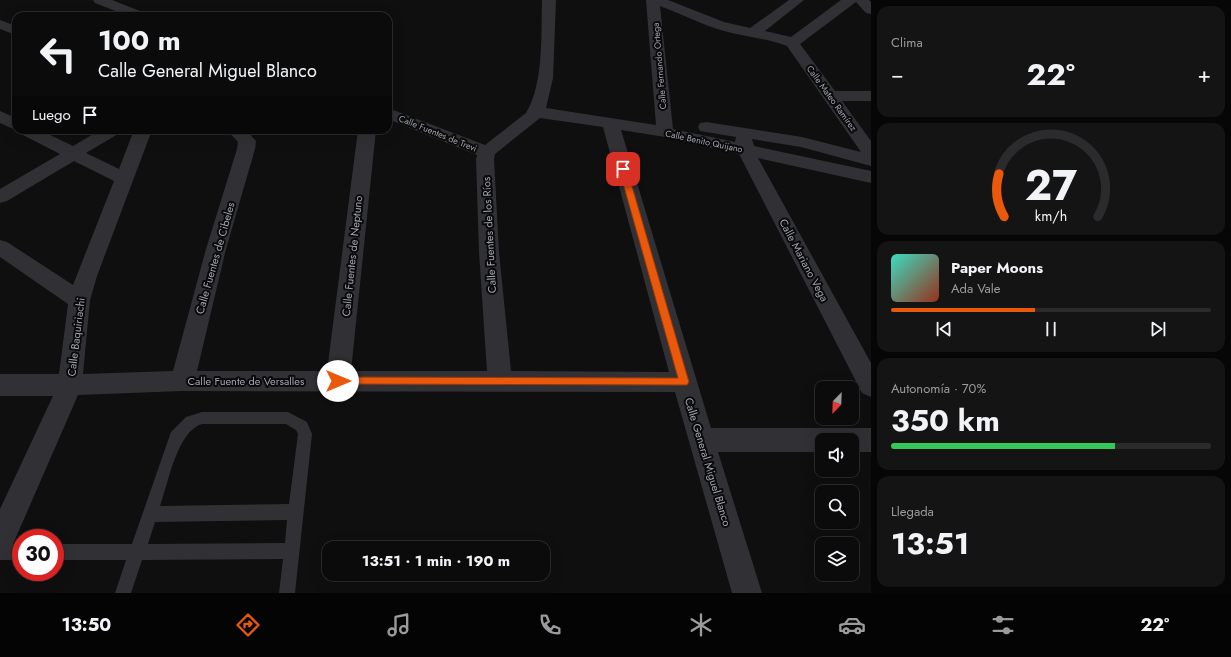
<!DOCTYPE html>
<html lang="es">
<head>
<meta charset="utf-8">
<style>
  body { margin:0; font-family:Jost,sans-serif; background:#141415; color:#f1f3f6; height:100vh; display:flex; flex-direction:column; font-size:15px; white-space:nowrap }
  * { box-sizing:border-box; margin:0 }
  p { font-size:13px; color:#9a9b9d }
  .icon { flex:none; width:22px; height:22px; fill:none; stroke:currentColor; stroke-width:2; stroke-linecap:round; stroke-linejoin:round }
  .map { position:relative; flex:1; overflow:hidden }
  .drawer { display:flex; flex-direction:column; gap:6px; padding:6px; background:#060607; width:360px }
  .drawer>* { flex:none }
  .hud { position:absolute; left:12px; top:12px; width:380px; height:122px; border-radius:12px; box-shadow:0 4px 16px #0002,0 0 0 1px #2b2b2d; background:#0b0b0c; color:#f1f3f6; overflow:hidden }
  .needle { width:26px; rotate:203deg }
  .controls { position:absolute; left:815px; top:381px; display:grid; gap:8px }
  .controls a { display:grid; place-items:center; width:44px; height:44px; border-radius:8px; background:#0b0b0c; box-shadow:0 4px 16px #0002,0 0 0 1px #2b2b2d; font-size:20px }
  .speed { position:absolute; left:12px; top:529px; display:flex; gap:8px; font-size:20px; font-weight:700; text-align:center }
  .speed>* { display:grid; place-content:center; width:52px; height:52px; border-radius:50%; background:#0b0b0c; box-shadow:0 4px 16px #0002,0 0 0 1px #2b2b2d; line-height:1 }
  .speed .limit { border:6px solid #d22; background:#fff; color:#111 }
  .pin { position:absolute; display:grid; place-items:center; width:34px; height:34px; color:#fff; margin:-17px; border-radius:8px; box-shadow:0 2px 6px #0006 }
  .me { position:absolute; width:44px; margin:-22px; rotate:90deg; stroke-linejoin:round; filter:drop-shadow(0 0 3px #0008) }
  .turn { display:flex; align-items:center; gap:14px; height:84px; padding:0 20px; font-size:18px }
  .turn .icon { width:52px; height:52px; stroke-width:2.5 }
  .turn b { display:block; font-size:28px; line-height:34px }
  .then { display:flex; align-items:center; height:38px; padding:0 20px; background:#0003; gap:8px; font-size:15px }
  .big { font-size:30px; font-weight:700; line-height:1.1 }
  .drawer .card { flex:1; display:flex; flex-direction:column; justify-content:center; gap:6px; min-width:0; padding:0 14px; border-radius:12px; background:#141415 }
  .drawer .dial { align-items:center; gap:0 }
  .dial svg { height:104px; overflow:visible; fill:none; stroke:#2b2b2d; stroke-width:7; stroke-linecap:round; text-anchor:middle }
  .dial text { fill:#f1f3f6; stroke:none }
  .song { display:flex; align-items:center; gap:12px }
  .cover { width:48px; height:48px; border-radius:6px; background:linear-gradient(135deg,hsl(170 70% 55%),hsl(10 70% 35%)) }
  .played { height:4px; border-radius:2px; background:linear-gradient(90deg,#ea580c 45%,#2b2b2d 45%) }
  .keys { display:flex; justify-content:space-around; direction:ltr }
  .heat { display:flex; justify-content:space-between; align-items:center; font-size:22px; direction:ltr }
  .charge { height:6px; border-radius:3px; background:linear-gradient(90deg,#34c759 70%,#2b2b2d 0) }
  .trip { position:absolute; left:322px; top:541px; width:228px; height:40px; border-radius:12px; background:#0b0b0c; box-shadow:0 4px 16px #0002,0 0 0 1px #2b2b2d; font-weight:700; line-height:40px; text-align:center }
  .tab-bar { display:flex; height:64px; justify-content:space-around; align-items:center; background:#040405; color:#9a9b9d }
  .tab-bar .icon { width:28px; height:28px }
  .tab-bar .on { color:#ea580c }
  .tab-bar b { font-size:18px; color:#f1f3f6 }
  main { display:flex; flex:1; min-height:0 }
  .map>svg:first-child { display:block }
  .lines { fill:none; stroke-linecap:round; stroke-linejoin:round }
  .service { fill:#313135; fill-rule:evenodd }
  .minor { fill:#313135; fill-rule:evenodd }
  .route { fill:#ea580c; stroke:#983908 }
  .labels { text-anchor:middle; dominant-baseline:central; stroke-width:4; stroke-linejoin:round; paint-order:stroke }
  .far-street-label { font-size:9px; fill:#a1a5b0; stroke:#0a0a0b }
  .street-label { font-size:11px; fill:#a1a5b0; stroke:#0a0a0b }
</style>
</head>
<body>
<main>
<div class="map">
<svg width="871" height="593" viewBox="0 0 871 593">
  <rect width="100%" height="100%" fill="#0f0f10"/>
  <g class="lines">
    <g class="service">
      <path d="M 202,412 L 288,412 L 307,422 L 312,434 L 295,593 L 279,593 L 283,559 L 142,560 L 131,593 L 115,593 L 126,560 L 55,560 L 55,544 L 132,544 L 171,432 L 186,417 ZM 202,424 L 286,424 L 296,430 L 298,434 L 289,504 L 160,506 C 168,484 177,431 202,424 ZM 287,520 L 285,543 L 148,544 L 155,522 Z"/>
      <rect x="0" y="544" width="21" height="16"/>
    </g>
    <g class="minor">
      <path d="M 93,0 L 112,0 L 145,13 L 147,16 L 128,16 L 95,3 Z"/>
      <path d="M 542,0 L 556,0 L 553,78 L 546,108 L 656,125 L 646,0 L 668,0 L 724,22 L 750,28 L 789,0 L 804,0 L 765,31 L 791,37 L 841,0 L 869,0 L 871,2 L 871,14 L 866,13 L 856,2 L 800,44 L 835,91 L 871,91 L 871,101 L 842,101 L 871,141 L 871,166 L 801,147 L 752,139 L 754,146 L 871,171 L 871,183 L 758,158 L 871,363 L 871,397 L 862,393 L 739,154 L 665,137 L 621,130 L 711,428 L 871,428 L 871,452 L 852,452 L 852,440 L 822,440 L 822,452 L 718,452 L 762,593 L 732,593 L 675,392 L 182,391 L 78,395 L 10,551 L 0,556 L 0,509 L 53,396 L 0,396 L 0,374 L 59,374 L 68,304 L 0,257 L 0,240 L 7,242 L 73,285 L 114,181 L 74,161 L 7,201 L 0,203 L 0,189 L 60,154 L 21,134 L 18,130 L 40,130 L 73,146 L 100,130 L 121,130 L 118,134 L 86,153 L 119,169 L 134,130 L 152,130 L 97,276 L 90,300 L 83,374 L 173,371 L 206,249 L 237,149 L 238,142 L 227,130 L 246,130 L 256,141 L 255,149 L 226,249 L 197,371 L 327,371 L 358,130 L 376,130 L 351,371 L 487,371 L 479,252 L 476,159 L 477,155 L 388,119 L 388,108 L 485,145 L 526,113 C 544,84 541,33 542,0 ZM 660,6 C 682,14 702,25 724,31 C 745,37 766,38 787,46 L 861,152 L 802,137 L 706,122 L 700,123 L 698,127 L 700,131 L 736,137 L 735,142 L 673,129 ZM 540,118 L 603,127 L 669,372 L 511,371 L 499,252 L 494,159 L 495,154 Z"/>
      <path d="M 0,20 L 16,26 L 16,35 L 0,29 Z"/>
      <path d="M 0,111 L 16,118 L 16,130 L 0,123 Z"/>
    </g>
  </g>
  <path class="route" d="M 623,166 L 627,169 L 689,382 L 687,385 L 335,384 L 333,381 L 335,378 L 338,377 L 678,378 L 619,169 Z"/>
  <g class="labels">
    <g class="far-street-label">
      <text transform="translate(659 66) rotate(-95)">Calle Fernando Ortega</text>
      <text transform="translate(832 98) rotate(54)">Calle Mateo Ramírez</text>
      <text transform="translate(438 133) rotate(22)">Calle Fuentes de Trevi</text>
      <text transform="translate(704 141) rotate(12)">Calle Benito Quijano</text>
    </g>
    <g class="street-label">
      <text transform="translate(489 235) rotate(-93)">Calle Fuentes de los Ríos</text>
      <text transform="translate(352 256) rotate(-84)">Calle Fuentes de Neptuno</text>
      <text transform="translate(215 258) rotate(-74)">Calle Fuentes de Cibeles</text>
      <text transform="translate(804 260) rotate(62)">Calle Mariano Vega</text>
      <text transform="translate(76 337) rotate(-83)">Calle Baquiriachi</text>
      <text x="246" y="381">Calle Fuente de Versalles</text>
      <text transform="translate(708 462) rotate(73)">Calle General Miguel Blanco</text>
    </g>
  </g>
</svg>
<div class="controls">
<a><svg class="needle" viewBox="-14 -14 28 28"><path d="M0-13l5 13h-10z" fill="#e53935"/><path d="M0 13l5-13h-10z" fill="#9a9b9d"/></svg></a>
<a><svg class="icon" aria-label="sound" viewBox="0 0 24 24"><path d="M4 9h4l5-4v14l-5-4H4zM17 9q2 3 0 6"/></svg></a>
<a><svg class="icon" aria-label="search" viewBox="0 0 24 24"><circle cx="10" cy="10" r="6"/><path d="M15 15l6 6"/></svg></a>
<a><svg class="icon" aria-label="layers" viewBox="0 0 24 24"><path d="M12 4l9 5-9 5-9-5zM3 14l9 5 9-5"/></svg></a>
</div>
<div class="speed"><div class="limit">30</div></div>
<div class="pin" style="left:623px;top:169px;background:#d93025"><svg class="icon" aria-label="arrive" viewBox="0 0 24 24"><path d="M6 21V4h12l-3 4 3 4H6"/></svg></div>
<svg class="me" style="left:338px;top:381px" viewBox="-20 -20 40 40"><circle r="19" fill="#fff"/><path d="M0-13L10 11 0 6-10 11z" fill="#ea580c"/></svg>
<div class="trip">13:51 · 1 min · 190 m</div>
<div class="hud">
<div class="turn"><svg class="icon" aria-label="left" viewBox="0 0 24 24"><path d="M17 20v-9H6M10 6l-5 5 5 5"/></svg><div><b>100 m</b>Calle General Miguel Blanco</div></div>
<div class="then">Luego<svg class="icon" aria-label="arrive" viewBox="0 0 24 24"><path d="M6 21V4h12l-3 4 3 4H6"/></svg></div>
</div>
</div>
<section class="drawer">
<div class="card"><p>Clima</p>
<div class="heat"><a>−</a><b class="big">22°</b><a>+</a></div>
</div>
<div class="card dial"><svg viewBox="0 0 100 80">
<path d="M14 69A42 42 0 1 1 86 69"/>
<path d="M14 69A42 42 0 0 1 10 36" stroke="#ea580c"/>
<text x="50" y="56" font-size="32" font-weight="700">27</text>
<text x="50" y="72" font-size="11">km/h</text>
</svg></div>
<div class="card">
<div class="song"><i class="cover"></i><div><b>Paper Moons</b><p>Ada Vale</p></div></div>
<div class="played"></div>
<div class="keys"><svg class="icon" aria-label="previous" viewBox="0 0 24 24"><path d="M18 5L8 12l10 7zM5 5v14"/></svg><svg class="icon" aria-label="pause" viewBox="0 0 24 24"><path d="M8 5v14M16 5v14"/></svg><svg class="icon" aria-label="next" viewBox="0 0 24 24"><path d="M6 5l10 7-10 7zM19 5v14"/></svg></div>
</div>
<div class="card"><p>Autonomía · 70%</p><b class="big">350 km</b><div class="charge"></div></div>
<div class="card"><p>Llegada</p><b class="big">13:51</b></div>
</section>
</main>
<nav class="tab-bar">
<b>13:50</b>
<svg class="icon on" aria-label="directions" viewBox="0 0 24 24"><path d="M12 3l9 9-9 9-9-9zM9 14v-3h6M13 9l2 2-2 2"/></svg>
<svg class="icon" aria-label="music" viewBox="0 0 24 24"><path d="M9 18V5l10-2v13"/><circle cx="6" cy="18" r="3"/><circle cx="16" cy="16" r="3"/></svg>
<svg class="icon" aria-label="phone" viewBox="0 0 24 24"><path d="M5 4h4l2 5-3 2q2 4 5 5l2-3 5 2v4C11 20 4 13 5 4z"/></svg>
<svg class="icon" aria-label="climate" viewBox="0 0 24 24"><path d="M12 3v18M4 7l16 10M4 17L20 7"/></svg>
<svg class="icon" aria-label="car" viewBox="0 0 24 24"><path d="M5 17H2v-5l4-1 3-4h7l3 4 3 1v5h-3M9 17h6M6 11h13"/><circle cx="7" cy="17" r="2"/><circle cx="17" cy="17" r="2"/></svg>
<svg class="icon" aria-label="filters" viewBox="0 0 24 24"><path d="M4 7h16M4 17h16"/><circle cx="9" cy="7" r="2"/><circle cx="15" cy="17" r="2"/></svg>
<b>22°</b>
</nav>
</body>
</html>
